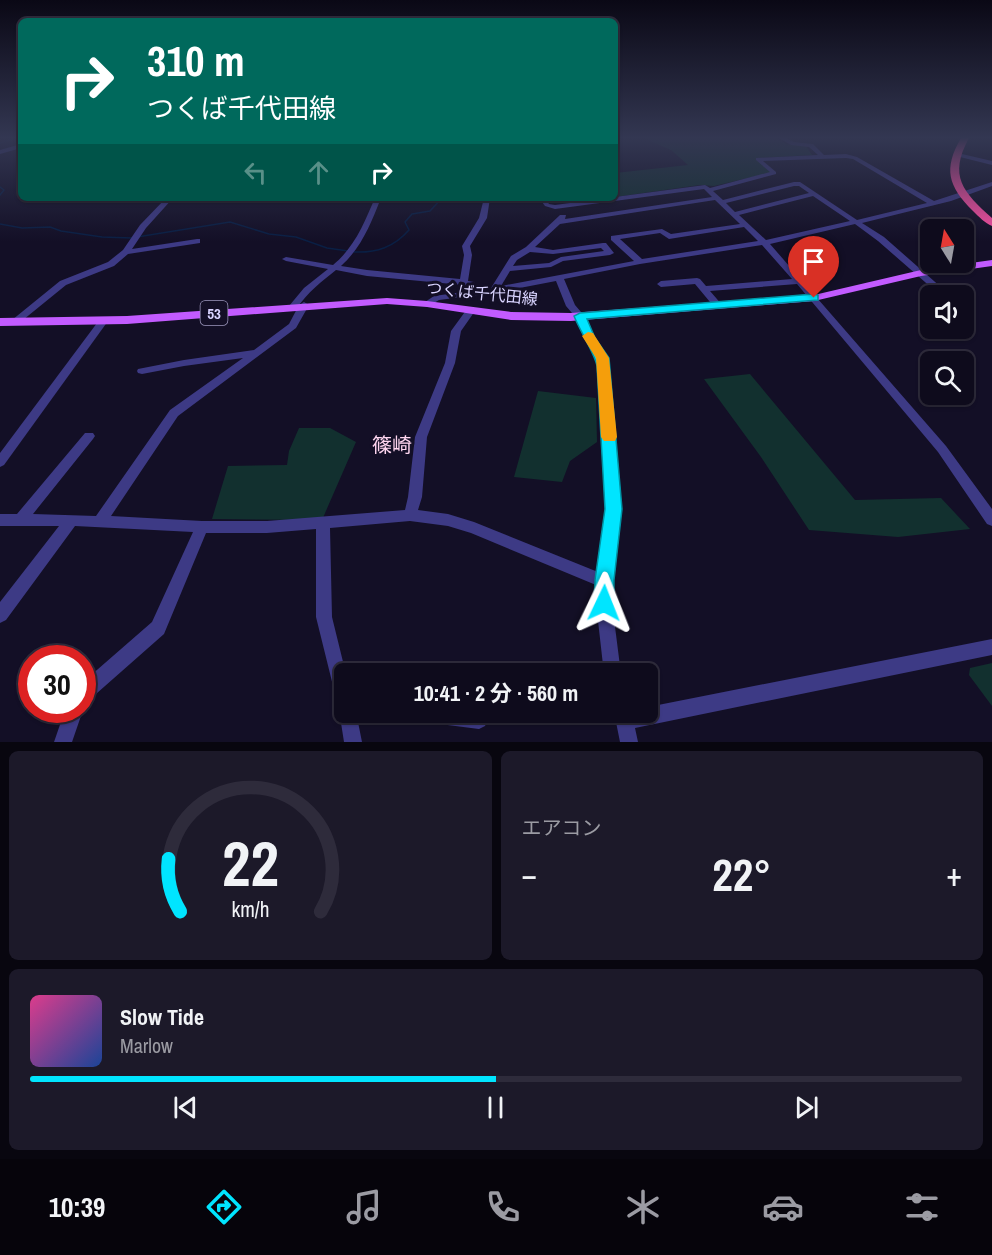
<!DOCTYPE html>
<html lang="ja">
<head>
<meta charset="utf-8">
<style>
  body { margin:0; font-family:"Archivo Narrow","Noto Sans JP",sans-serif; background:#1c1929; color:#f1f3f6; height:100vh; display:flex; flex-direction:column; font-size:22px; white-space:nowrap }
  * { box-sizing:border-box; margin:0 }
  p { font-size:20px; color:#9b9ba3 }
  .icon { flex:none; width:33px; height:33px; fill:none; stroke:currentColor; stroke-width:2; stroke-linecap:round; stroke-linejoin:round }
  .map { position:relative; height:742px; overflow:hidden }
  .panel { display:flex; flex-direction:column; gap:9px; padding:9px; background:#08060f; flex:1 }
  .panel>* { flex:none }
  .guide { position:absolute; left:18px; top:18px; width:600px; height:183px; border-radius:9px; box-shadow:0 2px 4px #0004,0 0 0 2px #2e2b3b; background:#00695c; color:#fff; overflow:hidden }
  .needle { width:39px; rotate:349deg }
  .tools { position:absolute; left:920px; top:219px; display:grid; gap:12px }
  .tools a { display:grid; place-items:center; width:54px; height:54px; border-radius:9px; background:#0e0b1c; box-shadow:0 2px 4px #0004,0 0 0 2px #2e2b3b; font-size:30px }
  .speed { position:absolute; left:18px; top:645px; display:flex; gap:12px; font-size:30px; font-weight:700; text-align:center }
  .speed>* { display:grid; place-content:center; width:78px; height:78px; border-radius:50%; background:#0e0b1c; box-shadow:0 2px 4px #0004,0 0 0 2px #2e2b3b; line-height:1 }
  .speed .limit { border:9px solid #d22; background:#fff; color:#111 }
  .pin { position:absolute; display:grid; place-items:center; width:51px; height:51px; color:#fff; margin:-62px -26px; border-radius:50% 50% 50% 0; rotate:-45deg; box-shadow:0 0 6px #0007 }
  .pin .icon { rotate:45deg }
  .me { position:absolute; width:66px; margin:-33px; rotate:2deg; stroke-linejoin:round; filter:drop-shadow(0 0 4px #0008) }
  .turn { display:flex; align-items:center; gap:21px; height:126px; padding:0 30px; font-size:27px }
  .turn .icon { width:78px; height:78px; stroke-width:2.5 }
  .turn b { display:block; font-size:42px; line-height:51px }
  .lanes { display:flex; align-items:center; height:57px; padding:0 30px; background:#0003; justify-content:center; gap:30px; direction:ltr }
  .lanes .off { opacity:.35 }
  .big { font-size:45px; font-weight:700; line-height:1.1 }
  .panel .card { flex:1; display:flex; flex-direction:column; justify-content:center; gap:9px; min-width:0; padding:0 21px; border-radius:9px; background:#1c1929 }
  .panel .dial { align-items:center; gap:0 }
  .dial svg { height:156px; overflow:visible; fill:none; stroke:#2e2b3b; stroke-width:7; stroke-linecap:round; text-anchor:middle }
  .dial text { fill:#f1f3f6; stroke:none }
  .song { display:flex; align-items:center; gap:18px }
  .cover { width:72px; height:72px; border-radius:9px; background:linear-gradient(135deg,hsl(330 70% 55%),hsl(220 70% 35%)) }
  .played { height:6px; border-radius:3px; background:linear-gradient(90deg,#00e5ff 50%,#2e2b3b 50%) }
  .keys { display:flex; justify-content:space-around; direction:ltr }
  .heat { display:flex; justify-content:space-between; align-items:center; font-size:33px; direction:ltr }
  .panel .tiles { flex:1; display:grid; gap:9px; grid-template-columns:1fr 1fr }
  .card:last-child { grid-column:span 2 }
  .trip { position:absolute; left:334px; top:663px; width:324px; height:60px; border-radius:9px; background:#0e0b1c; box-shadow:0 2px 4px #0004,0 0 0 2px #2e2b3b; font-weight:700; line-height:60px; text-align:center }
  .tab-bar { display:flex; height:96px; justify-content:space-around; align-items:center; background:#06040b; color:#9b9ba3 }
  .tab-bar .icon { width:42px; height:42px }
  .tab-bar .current { color:#00e5ff }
  .tab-bar b { font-size:27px; color:#f1f3f6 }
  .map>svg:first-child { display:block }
  .green { fill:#12302f }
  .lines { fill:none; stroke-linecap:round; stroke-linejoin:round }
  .stream { stroke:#0a1f44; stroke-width:1.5 }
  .minor { fill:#3d3a85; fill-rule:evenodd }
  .major { fill:#c25bff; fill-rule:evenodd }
  .highway { fill:#ff4fa3; fill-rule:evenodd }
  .route { fill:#00e5ff; stroke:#0095a6; stroke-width:1.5 }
  .slow { fill:#f59e0b }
  .labels { text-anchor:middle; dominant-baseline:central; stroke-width:6; stroke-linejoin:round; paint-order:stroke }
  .shield { fill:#130f26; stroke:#9e99be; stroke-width:1.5 }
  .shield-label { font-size:15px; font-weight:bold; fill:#d9d4ff }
  .street-label { font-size:16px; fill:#d9d4ff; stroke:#130f26 }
  .quarter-label { font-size:20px; fill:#ffd6f0; stroke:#130f26 }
</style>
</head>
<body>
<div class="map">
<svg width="992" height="742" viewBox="0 0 992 742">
  <rect width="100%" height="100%" fill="#130f26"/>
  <g class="green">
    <path d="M 644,138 L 777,138 L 786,144 L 806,146 L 812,155 L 757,158 L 773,172 L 714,186 L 700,185 L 615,197 L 615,173 L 688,165 L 671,150 Z"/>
    <path d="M 750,374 L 855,500 L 941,498 L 970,529 L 898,537 L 809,530 L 761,457 L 704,379 Z"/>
    <path d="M 538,391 L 596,398 L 597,442 L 570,461 L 562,482 L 514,477 Z"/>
    <path d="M 299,428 L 330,428 L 356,442 L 322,520 L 212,519 L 228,466 L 287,465 L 289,451 Z"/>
    <path d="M 992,663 L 992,706 L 969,675 L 970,668 Z"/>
  </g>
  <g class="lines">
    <g class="stream">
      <path d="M 0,143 L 16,138"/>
      <path d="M 0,187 L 4,190 L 0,195"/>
      <path d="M 0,224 L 22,228 L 50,227 L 61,231 L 102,237 L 132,238"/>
      <path d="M 137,237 L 230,222 L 269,234 L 296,237 L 327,248 L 348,251"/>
      <path d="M 354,252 C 377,253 394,247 409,230 L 405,222 L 412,214 L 430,211 L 442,198"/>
    </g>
    <g class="minor">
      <path d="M 779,138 L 786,138 L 794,142 L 813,144 L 824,155 L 846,154 L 857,157 L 934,201 L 992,182 L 992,186 L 951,201 L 862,223 L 884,237 L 951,296 L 941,296 L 878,241 L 855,224 L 770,244 L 946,446 L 992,509 L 992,526 L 987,524 L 938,452 L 797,284 L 710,291 L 723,306 L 718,309 L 715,308 L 695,284 L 661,287 L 657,284 L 661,281 L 697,278 L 700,279 L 706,286 L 792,279 L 762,245 L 640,264 L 564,279 L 575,305 L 587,319 L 594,338 L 607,358 L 620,509 L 612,580 L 612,603 L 621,674 L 604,674 L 596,603 L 596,585 L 471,533 L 448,526 L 410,521 L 330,528 L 332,617 L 346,674 L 345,712 L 356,712 L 362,742 L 344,742 L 339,710 L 316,617 L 316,529 L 267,533 L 206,533 L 164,634 L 88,701 L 82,704 L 82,683 L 152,622 L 193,532 L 75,526 L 6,620 L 0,623 L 0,602 L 59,526 L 0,526 L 0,514 L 17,514 L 85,433 L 93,433 L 95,436 L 93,439 L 33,514 L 96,516 L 170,410 L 243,358 L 184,366 L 142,374 L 138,373 L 137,371 L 138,369 L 184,360 L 254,350 L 289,324 L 299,305 L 304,302 L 309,305 L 296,328 L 178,416 L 111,516 L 202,521 L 267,521 L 405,510 L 408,497 L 415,437 L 445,363 L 451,331 L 467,309 L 470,308 L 475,311 L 461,331 L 455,363 L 427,437 L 422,497 L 418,510 L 448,514 L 474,522 L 598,572 L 606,509 L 597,358 L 584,338 L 578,320 L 566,306 L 556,281 L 494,293 L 439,300 L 427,307 L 422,304 L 434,296 L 470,291 L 468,286 L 463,285 L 367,276 L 336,270 C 321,282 308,292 297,308 L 294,309 L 289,306 L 304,288 L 328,269 L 286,261 L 282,259 L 286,257 L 333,265 C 355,247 364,223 375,198 L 381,198 C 371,223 362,247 341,266 L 367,270 L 460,279 L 464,255 L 462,246 L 479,218 L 484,198 L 490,198 L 487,218 L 470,246 L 472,255 L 468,281 L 474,282 L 478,290 L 491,288 L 511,256 L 526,247 L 560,215 L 566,215 L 565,219 L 712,197 L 704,189 L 555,209 L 545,206 L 539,198 L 545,198 L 549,204 L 555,205 L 705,185 L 710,188 L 770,172 L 756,160 L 756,158 L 818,155 L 809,147 L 791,145 ZM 846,158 L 853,159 L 927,203 L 857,220 L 800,182 L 794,182 L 723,200 L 713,191 L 776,174 L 776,172 L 763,161 ZM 794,186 L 799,186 L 809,193 L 735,212 L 726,203 ZM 813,196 L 850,221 L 766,240 L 739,215 ZM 715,200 L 740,224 L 671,234 L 662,229 L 611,236 L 611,240 L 634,261 L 501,286 L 510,271 L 551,267 L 563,261 L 610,255 L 614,253 L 606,243 L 603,243 L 553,250 L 535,247 L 560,224 ZM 744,227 L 758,241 L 642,259 L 620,239 L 660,233 L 669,239 ZM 601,248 L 604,251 L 561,257 L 549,263 L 513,266 L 517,260 L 530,252 L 553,254 Z"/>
      <path d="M 21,144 L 21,148 L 0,154 L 0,150 Z"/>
      <path d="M 962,154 L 992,161 L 992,165 L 960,157 L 959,156 Z"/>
      <path d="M 166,198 L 173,198 L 146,228 L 132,249 L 197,239 L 200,239 L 200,243 L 128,254 L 114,266 L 66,285 L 18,324 L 12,324 L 10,322 L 12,320 L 60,281 L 108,262 L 123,250 L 140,225 Z"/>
      <path d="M 963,306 L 975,315 L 973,317 L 967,317 L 963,314 Z"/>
      <path d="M 103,318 L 108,321 L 4,465 L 0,467 L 0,453 L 100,319 Z"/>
      <path d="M 992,639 L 992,655 L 635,728 L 638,742 L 620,742 L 614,712 L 648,712 L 648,707 Z"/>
      <path d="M 82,709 L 83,710 L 72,742 L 54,742 L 65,710 Z"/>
      <path d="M 407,712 L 483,712 L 485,714 L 488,720 L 485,726 L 479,729 L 416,721 L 410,718 Z"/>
    </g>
    <path class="major" d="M 992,260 L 992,266 L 921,276 L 814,301 L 571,321 L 511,320 L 427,307 L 387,304 L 127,324 L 0,326 L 0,318 L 127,316 L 387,298 L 427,301 L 511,312 L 571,313 L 814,295 L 921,270 Z"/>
    <path class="highway" d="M 961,138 L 969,138 C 948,176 963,192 992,218 L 992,226 C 985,223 979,217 973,211 C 948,186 943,169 961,138 Z"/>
  </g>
  <linearGradient id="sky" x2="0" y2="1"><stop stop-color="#0a0815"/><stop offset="0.57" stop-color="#333752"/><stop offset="1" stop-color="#333752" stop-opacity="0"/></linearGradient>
  <rect width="992" height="242" fill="url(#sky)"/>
  <path class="route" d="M 814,294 L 818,295 L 818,300 L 587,319 L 595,338 L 609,358 L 622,509 L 614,580 L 614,603 L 611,610 L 604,612 L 597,610 L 594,603 L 595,580 L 605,509 L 597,366 C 595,354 580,331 574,316 L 580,313 Z"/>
  <path class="slow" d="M 588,332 L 593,333 L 609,358 L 617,437 L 615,441 L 604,441 L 601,437 L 596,358 L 582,336 Z"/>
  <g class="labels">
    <rect class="shield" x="200.5" y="301" width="27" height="24" rx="4.5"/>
    <g class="shield-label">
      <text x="214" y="313">53</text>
    </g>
    <g class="street-label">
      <text transform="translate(482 293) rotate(6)">つくば千代田線</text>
    </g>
    <g class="quarter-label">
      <text x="392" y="444">篠崎</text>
    </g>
  </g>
</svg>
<div class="tools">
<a><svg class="needle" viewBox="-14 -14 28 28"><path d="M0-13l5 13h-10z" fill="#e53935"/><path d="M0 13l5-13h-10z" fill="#9b9ba3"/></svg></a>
<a><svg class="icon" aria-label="sound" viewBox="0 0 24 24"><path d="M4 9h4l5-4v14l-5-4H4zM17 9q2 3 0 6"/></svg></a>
<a><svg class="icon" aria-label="search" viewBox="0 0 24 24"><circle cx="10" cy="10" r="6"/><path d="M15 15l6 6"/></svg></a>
</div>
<div class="speed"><div class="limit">30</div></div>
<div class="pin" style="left:814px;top:298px;background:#d93025"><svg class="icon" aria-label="arrive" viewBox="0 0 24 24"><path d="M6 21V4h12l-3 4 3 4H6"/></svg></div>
<svg class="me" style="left:604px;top:603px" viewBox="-20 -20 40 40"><path d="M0-17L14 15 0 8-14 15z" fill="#00e5ff" stroke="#fff" stroke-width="4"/></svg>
<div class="trip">10:41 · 2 分 · 560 m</div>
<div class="guide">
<div class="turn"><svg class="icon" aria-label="right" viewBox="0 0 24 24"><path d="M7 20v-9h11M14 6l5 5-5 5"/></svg><div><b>310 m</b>つくば千代田線</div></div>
<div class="lanes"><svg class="icon off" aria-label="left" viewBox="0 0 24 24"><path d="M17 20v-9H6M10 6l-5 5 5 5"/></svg><svg class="icon off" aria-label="ahead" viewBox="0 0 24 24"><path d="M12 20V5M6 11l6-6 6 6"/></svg><svg class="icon" aria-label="right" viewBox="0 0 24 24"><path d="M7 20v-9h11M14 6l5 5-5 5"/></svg></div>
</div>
</div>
<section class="panel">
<div class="tiles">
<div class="card dial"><svg viewBox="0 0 100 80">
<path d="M14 69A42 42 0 1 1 86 69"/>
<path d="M14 69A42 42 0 0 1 8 42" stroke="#00e5ff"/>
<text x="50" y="56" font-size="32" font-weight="700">22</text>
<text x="50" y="72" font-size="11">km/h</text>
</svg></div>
<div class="card"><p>エアコン</p>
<div class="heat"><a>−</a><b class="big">22°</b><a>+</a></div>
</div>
<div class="card">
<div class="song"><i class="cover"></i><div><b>Slow Tide</b><p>Marlow</p></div></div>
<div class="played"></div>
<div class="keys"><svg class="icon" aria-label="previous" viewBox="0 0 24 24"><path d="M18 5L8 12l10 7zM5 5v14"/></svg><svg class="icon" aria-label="pause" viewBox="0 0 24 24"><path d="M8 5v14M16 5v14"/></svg><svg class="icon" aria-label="next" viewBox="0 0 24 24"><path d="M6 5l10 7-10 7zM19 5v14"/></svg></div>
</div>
</div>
</section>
<nav class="tab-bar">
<b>10:39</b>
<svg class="icon current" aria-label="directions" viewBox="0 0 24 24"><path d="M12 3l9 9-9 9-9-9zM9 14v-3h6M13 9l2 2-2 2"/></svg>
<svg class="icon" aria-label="music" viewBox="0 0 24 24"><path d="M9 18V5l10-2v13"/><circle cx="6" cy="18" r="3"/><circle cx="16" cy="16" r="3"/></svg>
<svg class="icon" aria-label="phone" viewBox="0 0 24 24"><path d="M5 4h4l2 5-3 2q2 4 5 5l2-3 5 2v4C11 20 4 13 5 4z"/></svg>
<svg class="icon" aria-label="climate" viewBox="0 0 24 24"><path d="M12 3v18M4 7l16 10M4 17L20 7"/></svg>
<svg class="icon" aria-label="car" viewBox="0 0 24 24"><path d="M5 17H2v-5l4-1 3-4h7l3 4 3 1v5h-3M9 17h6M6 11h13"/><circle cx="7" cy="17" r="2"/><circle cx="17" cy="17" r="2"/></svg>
<svg class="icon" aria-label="filters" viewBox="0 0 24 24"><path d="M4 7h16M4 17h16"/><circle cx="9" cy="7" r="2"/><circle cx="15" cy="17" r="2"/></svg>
</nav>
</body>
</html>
